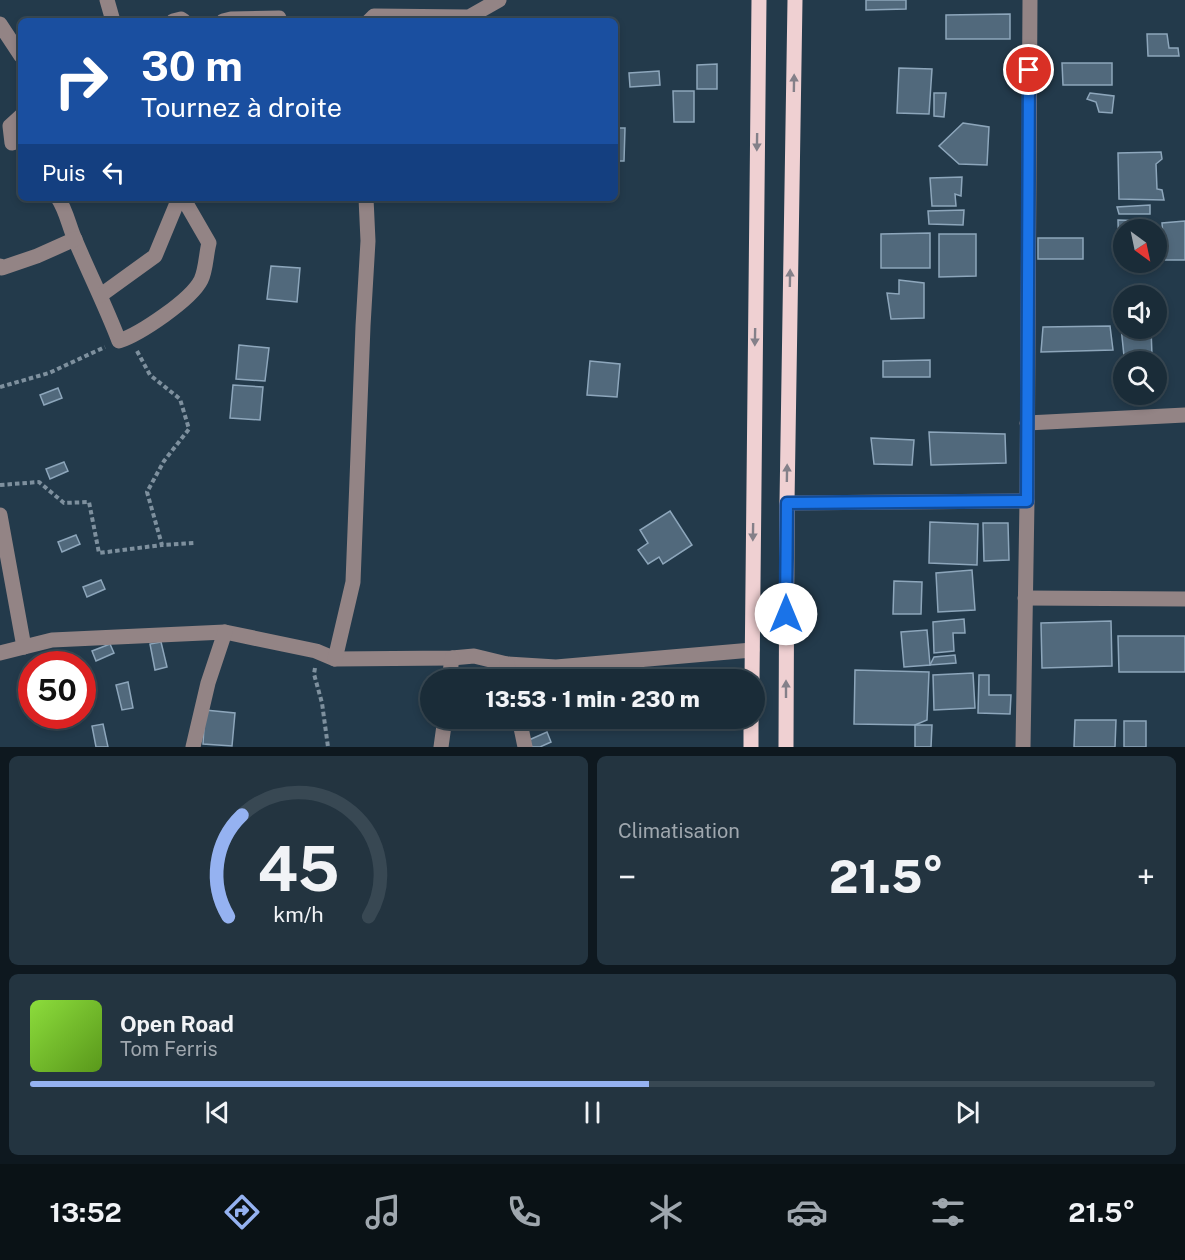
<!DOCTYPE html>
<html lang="fr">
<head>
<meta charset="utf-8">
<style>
  body { margin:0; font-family:"Public Sans",sans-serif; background:#233440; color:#f1f3f6; height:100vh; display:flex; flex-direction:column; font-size:22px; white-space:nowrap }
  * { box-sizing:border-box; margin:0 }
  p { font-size:20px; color:#9fa7ae }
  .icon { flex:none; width:33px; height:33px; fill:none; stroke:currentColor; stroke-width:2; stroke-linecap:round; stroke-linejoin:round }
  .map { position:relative; height:747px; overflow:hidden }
  .details { display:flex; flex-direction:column; gap:9px; padding:9px; background:#0e181f; flex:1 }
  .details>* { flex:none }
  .banner { position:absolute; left:18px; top:18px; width:600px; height:183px; border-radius:9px; box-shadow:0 3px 9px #0003,0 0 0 2px #384853; background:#1a4fa0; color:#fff; overflow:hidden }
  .needle { width:39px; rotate:147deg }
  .buttons { position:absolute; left:1113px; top:219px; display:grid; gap:12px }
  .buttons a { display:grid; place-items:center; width:54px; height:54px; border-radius:50%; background:#1a2c38; box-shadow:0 3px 9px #0003,0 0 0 2px #384853; font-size:30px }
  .speed { position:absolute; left:18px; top:651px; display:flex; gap:12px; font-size:30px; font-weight:700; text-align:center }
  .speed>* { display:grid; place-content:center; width:78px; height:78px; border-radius:50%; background:#1a2c38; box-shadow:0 3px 9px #0003,0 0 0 2px #384853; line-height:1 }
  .speed .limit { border:9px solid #d22; background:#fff; color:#111 }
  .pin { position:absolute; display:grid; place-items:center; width:51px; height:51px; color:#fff; margin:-26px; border:3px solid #fff; border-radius:50%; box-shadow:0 2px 6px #0007 }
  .me { position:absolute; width:66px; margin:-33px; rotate:0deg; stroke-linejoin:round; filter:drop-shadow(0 0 4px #0008) }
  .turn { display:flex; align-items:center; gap:21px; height:126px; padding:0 24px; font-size:27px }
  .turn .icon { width:78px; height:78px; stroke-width:2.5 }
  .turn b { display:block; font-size:42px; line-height:51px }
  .then { display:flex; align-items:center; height:57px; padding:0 24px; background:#0003; gap:12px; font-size:22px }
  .big { font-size:45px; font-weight:800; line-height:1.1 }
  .details .widget { flex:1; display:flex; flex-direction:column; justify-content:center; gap:9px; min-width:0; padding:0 21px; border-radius:9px; background:#233440 }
  .details .dial { align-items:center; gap:0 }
  .dial svg { height:156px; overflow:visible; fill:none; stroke:#384853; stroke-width:7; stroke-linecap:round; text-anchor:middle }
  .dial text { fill:#f1f3f6; stroke:none }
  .song { display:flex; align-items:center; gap:18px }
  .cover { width:72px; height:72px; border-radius:9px; background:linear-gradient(135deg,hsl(90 70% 55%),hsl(90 70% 35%)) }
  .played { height:6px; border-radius:3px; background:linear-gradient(90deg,#95b2f1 55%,#384853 55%) }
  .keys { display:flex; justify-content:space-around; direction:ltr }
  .heat { display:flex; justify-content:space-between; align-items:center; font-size:33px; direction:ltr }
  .details .tiles { flex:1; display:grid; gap:9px; grid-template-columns:1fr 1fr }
  .widget:last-child { grid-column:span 2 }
  .trip { position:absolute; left:420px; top:669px; width:345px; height:60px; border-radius:30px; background:#1a2c38; box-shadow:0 3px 9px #0003,0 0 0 2px #384853; font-weight:800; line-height:60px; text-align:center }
  .dock { display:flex; height:96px; justify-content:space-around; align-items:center; background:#0a1216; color:#9fa7ae }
  .dock .icon { width:42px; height:42px }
  .dock .current { color:#95b2f1 }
  .dock b { font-size:27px; color:#f1f3f6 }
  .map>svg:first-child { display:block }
  .building { fill:#51697c; stroke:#8da6bb; stroke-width:1.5 }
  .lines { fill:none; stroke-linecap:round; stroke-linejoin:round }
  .path { stroke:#7e909e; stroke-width:4; stroke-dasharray:4.5 3; stroke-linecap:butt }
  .minor { stroke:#938485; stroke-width:15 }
  .major { stroke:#efd0d2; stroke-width:15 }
  .oneway { fill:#848089 }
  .route-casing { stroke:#114b97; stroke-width:15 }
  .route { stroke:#1a73e8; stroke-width:10 }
</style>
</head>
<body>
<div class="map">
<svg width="1185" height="747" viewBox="0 0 1185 747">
  <rect width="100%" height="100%" fill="#233a4b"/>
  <g class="building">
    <path d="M 866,0 L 906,0 L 906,9 L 866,10 Z"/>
    <path d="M 1010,14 L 1010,39 L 946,39 L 946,15 Z"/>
    <path d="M 1147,34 L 1167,34 L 1169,48 L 1178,48 L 1179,56 L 1148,56 Z"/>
    <path d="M 1062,63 L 1112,63 L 1112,85 L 1063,85 Z"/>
    <path d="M 717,64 L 717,89 L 697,89 L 697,65 Z"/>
    <path d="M 899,68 L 932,69 L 929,114 L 897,113 Z"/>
    <path d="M 659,71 L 660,85 L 630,87 L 629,73 Z"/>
    <path d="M 673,91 L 694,91 L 694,122 L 674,122 Z"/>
    <path d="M 934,93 L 946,93 L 944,117 L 934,116 Z"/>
    <path d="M 1090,93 L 1114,96 L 1112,113 L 1099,112 L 1096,102 L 1087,99 Z"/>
    <path d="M 963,123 L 989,127 L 987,165 L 959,164 L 939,146 Z"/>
    <path d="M 615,128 L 625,128 L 624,161 L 615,161 Z"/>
    <path d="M 1161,152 L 1162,159 L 1156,164 L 1157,189 L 1162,190 L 1164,200 L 1119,199 L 1118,153 Z"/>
    <path d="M 962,177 L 961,196 L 955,194 L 956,206 L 932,206 L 930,178 Z"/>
    <path d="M 1150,205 L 1150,214 L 1119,214 L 1117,207 Z"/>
    <path d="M 964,210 L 963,225 L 929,224 L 928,211 Z"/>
    <path d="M 1118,220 L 1147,221 L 1147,230 L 1124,230 L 1124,258 L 1119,258 Z"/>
    <path d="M 1185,221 L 1185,260 L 1165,260 L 1162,223 Z"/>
    <path d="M 930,233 L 930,268 L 881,268 L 881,234 Z"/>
    <path d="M 939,234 L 976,234 L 976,276 L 939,277 Z"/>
    <rect x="1038" y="238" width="45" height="21"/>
    <path d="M 271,266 L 300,268 L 297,302 L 267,299 Z"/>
    <path d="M 899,280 L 924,283 L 924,318 L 891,319 L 887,293 L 899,294 Z"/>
    <path d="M 1110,326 L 1113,350 L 1041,352 L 1043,327 Z"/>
    <path d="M 1121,327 L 1124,327 L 1124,328 L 1151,328 L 1152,356 L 1124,356 Z"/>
    <path d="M 239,345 L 269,348 L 265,381 L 236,379 Z"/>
    <path d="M 930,360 L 930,377 L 883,377 L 883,361 Z"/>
    <path d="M 590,361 L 620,364 L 617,397 L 587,395 Z"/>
    <path d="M 233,385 L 263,387 L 260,420 L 230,418 Z"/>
    <path d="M 58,388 L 62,398 L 44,405 L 40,395 Z"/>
    <path d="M 929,432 L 1005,434 L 1006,463 L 931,465 Z"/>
    <path d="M 871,438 L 914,440 L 912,465 L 874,464 Z"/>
    <path d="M 64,462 L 68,471 L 50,479 L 46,469 Z"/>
    <path d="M 670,511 L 692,545 L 663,564 L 659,557 L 648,564 L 638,550 L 648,543 L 640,530 Z"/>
    <path d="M 930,522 L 978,524 L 977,565 L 929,563 Z"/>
    <path d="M 983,523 L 1008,523 L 1009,560 L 984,561 Z"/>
    <path d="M 76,535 L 80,544 L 62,552 L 58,542 Z"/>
    <path d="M 972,570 L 975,610 L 938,612 L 936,573 Z"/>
    <path d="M 101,580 L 105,589 L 87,597 L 83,587 Z"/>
    <path d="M 894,581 L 922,582 L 921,614 L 893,614 Z"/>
    <path d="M 964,619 L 965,633 L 953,633 L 954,651 L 934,653 L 933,622 Z"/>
    <path d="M 1111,621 L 1112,666 L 1042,668 L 1041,623 Z"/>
    <path d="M 927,630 L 930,665 L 904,667 L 901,632 Z"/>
    <path d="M 1118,636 L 1185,636 L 1185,672 L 1119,672 Z"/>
    <path d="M 161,642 L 167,667 L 155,670 L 150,644 Z"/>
    <path d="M 110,644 L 114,653 L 96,661 L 92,651 Z"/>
    <path d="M 955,655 L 956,663 L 930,665 L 934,657 Z"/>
    <path d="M 855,670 L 929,672 L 927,720 L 915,725 L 854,724 Z"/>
    <path d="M 973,673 L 975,708 L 934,710 L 933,675 Z"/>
    <path d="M 979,675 L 989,675 L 989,695 L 1011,695 L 1010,714 L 978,713 Z"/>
    <path d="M 88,682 L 93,707 L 82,710 L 82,683 Z"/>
    <path d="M 128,682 L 133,708 L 122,710 L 116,685 Z"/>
    <path d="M 205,710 L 235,713 L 232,746 L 203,744 Z"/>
    <path d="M 551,718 L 566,718 L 568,722 L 550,730 L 546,720 Z"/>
    <path d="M 1075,720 L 1116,720 L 1115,747 L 1074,747 Z"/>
    <rect x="1124" y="721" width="22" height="26"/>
    <path d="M 103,724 L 108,747 L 96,747 L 92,726 Z"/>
    <path d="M 915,725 L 932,725 L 931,747 L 915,747 Z"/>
    <path d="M 547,732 L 551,742 L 540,747 L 532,747 L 529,740 Z"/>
  </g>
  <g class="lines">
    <g class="path">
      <path d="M 137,351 L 150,375 L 180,399 L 189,429 L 164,461 L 147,492 L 162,545 L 194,543"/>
      <path d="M 0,387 L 49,373 L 105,347"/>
      <path d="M 0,485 L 39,482 L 64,503 L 89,502 L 99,553 L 162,545"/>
      <path d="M 315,668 L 314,674 L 322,703 L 328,747"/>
    </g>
    <g class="minor">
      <path d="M 107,0 L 113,21"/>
      <path d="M 173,21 L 181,19 L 184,21"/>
      <path d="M 223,21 L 231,19 L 279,18 L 280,21"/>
      <path d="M 369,21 L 374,16 L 469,17 L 499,0"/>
      <path d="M 0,24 L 21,56"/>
      <path d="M 12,143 L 10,126 L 21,116"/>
      <path d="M 58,198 C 67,212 69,227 76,242 C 90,275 106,307 119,341 C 140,334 191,300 201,280 C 206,270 206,254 209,243 L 183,198"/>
      <path d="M 0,266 L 2,268 L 37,256 L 75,239"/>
      <path d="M 101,295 L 155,256 L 179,198"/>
      <path d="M 1027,423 L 1185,415"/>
      <path d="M 787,503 L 1027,501"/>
      <path d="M 0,515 L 24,647"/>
      <path d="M 1025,598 L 1185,599"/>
      <path d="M 0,653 L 52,640 L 225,632 L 316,651 L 335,659 L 452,658 L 474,656 L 507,664 L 556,667 L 752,650"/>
      <path d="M 335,659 L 353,582 L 363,326 L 368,241 L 366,198"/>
      <path d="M 507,664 L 511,680"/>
      <path d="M 449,680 L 452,658"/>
      <path d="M 519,718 L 525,747"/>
      <path d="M 193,747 L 208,683 L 225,632"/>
      <path d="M 441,747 L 445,718"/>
      <path d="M 1023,747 L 1027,501 L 1030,0"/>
    </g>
    <g class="major">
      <path d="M 752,680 L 759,0"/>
      <path d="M 751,747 L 751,718"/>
      <path d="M 786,747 L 787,503 L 795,0"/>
    </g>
  </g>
  <defs><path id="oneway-solid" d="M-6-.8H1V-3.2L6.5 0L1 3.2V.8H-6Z" transform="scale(1.5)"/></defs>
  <g class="oneway">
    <use href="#oneway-solid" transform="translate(794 83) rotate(-89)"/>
    <use href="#oneway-solid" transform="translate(757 142) rotate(91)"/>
    <use href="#oneway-solid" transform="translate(790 278) rotate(-89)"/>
    <use href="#oneway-solid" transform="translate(755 337) rotate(91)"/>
    <use href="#oneway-solid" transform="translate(787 473) rotate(-89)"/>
    <use href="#oneway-solid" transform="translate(753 532) rotate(91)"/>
    <use href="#oneway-solid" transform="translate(786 689) rotate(-90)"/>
  </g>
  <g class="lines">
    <defs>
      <path id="route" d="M 786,614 L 787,503 L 1027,501 L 1029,70"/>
    </defs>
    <use href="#route" class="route-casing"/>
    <use href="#route" class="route"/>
  </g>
</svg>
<div class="buttons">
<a><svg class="needle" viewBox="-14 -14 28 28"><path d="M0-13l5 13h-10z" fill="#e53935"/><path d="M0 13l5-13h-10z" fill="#9fa7ae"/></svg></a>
<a><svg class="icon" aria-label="sound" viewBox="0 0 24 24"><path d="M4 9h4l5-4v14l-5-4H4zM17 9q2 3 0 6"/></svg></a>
<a><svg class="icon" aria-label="search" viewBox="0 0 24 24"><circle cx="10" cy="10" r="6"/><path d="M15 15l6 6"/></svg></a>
</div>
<div class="speed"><div class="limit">50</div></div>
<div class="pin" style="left:1029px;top:70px;background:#d93025"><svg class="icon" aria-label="arrive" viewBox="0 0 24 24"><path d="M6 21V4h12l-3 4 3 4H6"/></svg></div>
<svg class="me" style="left:786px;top:614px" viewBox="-20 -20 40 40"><circle r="19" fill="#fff"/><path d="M0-13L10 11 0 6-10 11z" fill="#1a73e8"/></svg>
<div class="trip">13:53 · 1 min · 230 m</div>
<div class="banner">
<div class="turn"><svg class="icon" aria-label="right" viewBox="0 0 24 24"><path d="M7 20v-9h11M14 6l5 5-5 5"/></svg><div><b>30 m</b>Tournez à droite</div></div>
<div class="then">Puis<svg class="icon" aria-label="left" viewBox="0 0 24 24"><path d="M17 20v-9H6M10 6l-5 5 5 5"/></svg></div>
</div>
</div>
<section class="details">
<div class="tiles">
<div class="widget dial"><svg viewBox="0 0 100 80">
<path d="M14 69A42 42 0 1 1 86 69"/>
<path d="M14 69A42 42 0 0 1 21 17" stroke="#95b2f1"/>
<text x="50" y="56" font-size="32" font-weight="700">45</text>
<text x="50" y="72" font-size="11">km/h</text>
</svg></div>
<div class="widget"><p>Climatisation</p>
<div class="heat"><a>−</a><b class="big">21.5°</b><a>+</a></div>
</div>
<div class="widget">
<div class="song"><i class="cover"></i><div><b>Open Road</b><p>Tom Ferris</p></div></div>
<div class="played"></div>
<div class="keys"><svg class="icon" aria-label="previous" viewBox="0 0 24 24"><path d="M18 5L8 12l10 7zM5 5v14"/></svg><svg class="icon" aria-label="pause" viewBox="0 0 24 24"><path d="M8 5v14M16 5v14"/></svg><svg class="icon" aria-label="next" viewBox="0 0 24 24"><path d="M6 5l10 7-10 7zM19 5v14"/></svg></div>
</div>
</div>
</section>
<nav class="dock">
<b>13:52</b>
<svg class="icon current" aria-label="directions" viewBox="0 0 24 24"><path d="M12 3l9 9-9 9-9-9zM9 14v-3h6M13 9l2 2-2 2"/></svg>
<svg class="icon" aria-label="music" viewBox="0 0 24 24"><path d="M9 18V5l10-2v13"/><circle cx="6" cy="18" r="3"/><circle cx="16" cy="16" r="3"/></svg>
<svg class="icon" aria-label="phone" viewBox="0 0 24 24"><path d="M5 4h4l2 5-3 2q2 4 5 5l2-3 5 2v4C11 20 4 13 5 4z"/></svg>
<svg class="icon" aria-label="climate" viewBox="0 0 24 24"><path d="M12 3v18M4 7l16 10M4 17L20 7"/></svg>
<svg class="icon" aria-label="car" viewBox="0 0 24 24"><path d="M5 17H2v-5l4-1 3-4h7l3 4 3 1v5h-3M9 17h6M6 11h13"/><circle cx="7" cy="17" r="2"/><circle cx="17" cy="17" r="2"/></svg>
<svg class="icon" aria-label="filters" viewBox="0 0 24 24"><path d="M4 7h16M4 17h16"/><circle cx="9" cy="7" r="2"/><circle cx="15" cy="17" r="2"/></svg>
<b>21.5°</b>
</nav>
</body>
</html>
